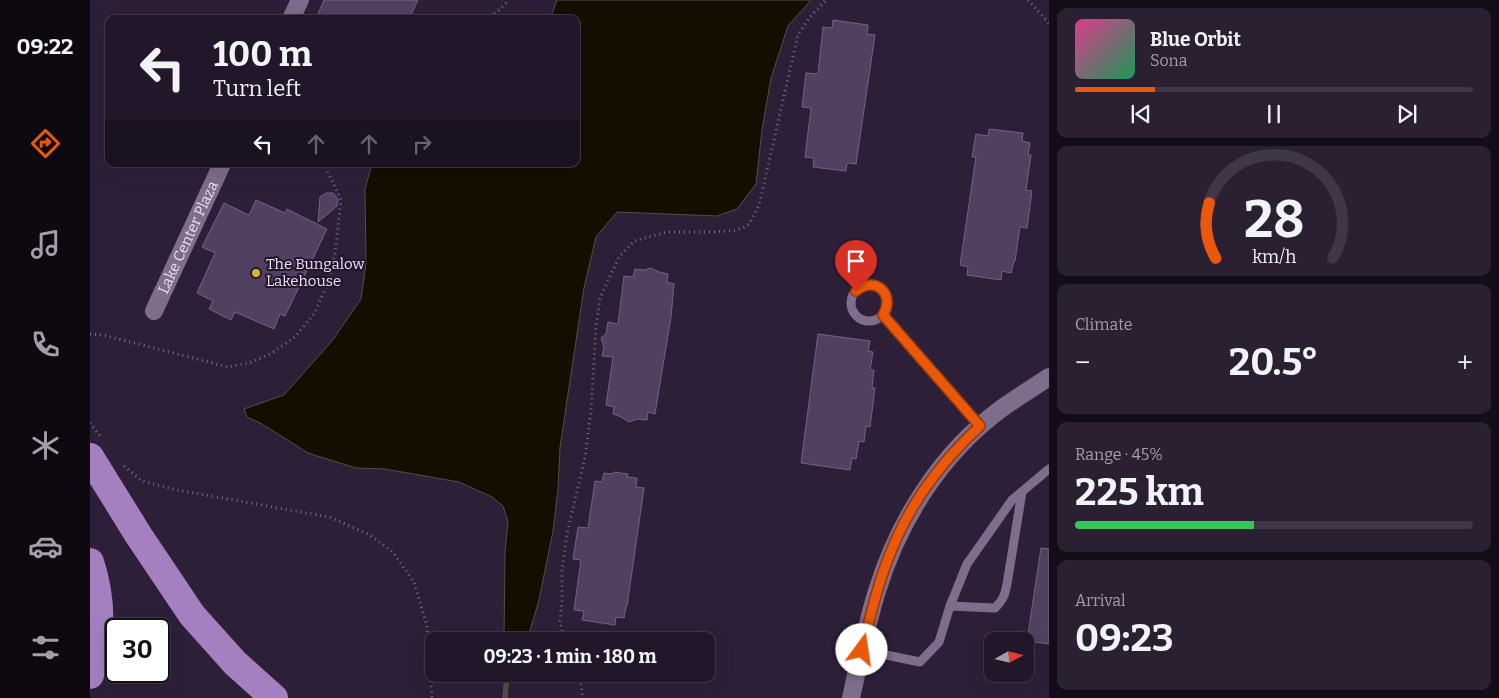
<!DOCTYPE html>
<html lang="en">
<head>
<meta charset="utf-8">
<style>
  body { margin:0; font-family:Bitter,serif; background:#2a2032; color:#f1f3f6; height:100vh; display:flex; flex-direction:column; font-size:19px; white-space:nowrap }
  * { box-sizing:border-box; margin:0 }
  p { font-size:16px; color:#a29fa8 }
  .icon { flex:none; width:28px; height:28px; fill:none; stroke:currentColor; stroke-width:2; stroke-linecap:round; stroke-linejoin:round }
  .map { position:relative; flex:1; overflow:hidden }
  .side { display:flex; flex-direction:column; gap:8px; padding:8px; background:#130d17; width:450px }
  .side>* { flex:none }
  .hud { position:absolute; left:15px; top:15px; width:475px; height:152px; border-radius:10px; box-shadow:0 5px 20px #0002,0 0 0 1px #3f3647; background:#22172a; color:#f1f3f6; overflow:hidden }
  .needle { width:32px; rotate:82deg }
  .fabs { position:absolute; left:894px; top:632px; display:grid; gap:10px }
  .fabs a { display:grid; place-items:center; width:50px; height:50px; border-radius:10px; background:#22172a; box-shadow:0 5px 20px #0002,0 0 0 1px #3f3647; font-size:25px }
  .speed { position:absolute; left:15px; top:618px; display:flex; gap:10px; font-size:25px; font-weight:700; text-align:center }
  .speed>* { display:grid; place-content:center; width:65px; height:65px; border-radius:50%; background:#22172a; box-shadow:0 5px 20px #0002,0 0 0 1px #3f3647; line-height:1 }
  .speed .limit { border:2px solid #111; border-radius:8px; background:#fff; color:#111 }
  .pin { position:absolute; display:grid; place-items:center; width:42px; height:42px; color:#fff; margin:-51px -21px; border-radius:50% 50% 50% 0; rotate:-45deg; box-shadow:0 0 5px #0007 }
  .pin .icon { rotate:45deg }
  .me { position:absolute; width:55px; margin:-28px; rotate:14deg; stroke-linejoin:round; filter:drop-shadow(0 0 4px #0008) }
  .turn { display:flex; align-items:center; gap:18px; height:105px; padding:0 25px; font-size:22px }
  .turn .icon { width:65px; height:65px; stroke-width:2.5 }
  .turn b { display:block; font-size:35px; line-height:42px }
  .lanes { display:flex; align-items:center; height:48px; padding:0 25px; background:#0003; justify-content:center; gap:25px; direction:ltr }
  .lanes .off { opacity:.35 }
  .big { font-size:38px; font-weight:700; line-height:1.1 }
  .side .tile { flex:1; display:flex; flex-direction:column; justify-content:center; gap:8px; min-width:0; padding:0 18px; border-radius:10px; background:#2a2032 }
  .side .dial { align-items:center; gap:0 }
  .dial svg { height:130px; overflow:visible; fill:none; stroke:#3f3647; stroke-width:7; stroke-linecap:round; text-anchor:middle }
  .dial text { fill:#f1f3f6; stroke:none }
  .song { display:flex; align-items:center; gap:15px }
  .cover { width:60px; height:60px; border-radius:8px; background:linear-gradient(135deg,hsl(330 70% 55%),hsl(150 70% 35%)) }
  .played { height:5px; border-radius:2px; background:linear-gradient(90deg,#ea580c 20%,#3f3647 20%) }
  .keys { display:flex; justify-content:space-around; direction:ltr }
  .heat { display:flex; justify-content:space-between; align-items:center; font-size:28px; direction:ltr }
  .charge { height:8px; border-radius:4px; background:linear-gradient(90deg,#34c759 45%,#3f3647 0) }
  .trip { position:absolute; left:335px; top:632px; width:290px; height:50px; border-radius:10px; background:#22172a; box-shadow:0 5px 20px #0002,0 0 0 1px #3f3647; font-weight:700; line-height:50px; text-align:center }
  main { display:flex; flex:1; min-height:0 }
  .tabs { display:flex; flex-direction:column; width:90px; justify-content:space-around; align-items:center; background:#0e0911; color:#a29fa8 }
  .tabs .icon { width:35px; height:35px }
  .tabs .current { color:#ea580c }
  .tabs b { font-size:22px; color:#f1f3f6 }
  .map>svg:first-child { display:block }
  .water { fill:#150e00; stroke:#554d48 }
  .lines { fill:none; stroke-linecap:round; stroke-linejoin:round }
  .stream { stroke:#554d48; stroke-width:5.5 }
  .building { fill:#524060; stroke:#736380 }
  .path { stroke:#776b81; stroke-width:3; stroke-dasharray:1 4; stroke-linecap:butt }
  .lane { stroke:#7e6d8b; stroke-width:9 }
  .street { stroke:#7e6d8b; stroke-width:18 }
  .highway { stroke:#a480c0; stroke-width:28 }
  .route-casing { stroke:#983908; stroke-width:12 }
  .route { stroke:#ea580c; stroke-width:9 }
  .poi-dot { fill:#d5b534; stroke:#24152e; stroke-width:2 }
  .labels { text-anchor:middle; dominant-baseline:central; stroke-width:4; stroke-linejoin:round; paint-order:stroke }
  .street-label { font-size:15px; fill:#eae1f1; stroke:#24152e }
  .poi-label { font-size:15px; fill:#eae1f1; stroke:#24152e; text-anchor:start }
</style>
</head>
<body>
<main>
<nav class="tabs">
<b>09:22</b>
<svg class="icon current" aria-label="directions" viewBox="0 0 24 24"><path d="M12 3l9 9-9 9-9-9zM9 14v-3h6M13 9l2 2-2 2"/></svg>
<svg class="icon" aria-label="music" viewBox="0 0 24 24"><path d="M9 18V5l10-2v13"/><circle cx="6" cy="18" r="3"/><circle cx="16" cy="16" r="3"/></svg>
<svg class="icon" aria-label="phone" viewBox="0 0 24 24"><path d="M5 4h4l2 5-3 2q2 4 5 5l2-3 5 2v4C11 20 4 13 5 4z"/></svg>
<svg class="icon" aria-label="climate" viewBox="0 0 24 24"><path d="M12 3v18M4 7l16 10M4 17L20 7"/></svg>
<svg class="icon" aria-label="car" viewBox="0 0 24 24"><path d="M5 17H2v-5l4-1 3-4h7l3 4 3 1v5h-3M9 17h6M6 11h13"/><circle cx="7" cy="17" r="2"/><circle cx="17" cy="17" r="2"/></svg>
<svg class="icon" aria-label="filters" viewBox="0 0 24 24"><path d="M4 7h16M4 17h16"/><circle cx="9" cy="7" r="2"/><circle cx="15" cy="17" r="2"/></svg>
</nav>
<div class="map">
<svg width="959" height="698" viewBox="0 0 959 698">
  <rect width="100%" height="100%" fill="#2d1f38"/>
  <path class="water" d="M 467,0 L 721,0 L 698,26 L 681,78 L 672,130 L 666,184 L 647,209 L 627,216 L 527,212 L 506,237 L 494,288 L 470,447 L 468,489 L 463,531 L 449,600 L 437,641 L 414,641 L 415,552 L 418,521 L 413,506 L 402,497 L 369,482 L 295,469 L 266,468 L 218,453 L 172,424 L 157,417 L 154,409 L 194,395 L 242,341 L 271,299 L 276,264 L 275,189 L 282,164 L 486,164 L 486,19 L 460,19 Z"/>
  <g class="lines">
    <path class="stream" d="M 415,698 L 417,674"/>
  </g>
  <g class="building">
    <path d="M 234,0 L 328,0 L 319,19 L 237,19 L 228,14 Z"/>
    <path d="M 743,20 L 778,25 L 777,34 L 785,35 L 766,164 L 757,163 L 756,171 L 723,167 L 724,158 L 715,157 L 721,108 L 712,107 L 716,73 L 728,74 L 733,27 L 742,28 Z"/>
    <path d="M 899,129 L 933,133 L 932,141 L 940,143 L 938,155 L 941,155 L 936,190 L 942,191 L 937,228 L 930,227 L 925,261 L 924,261 L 921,273 L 912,271 L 911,280 L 877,275 L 878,267 L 870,265 L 886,157 L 882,157 L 886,134 L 898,136 Z"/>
    <path d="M 236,193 L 243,193 L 248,199 L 247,206 L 228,222 L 230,197 Z"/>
    <path d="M 166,200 L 195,213 L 197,209 L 237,229 L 195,316 L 190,314 L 184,329 L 145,312 L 141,320 L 119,309 L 123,301 L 107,293 L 125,253 L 112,247 L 134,203 L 159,215 Z"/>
    <path d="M 561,268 L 569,272 L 578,274 L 577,282 L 584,284 L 581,317 L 565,414 L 558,412 L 557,420 L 547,419 L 539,422 L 531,417 L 523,414 L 524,407 L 516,405 L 523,357 L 512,356 L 514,347 L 511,338 L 516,334 L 518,322 L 528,324 L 534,276 L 543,277 L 545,269 L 554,270 Z"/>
    <path d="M 728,334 L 780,341 L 778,351 L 783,352 L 780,370 L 784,370 L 782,388 L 785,388 L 780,427 L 776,426 L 774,442 L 769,441 L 766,459 L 762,458 L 760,470 L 711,463 Z"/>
    <path d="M 524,472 L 538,474 L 537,477 L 547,478 L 546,487 L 554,488 L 537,606 L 536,606 L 534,618 L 526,617 L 525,625 L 492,620 L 494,611 L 484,610 L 491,560 L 483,559 L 488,527 L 498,528 L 505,481 L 512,482 L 514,473 L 523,474 Z"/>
    <path d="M 951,548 L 959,549 L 959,644 L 937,641 Z"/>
  </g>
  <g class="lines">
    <g class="path">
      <path d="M 938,0 L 959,23"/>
      <path d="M 396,19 L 408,11 L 419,0"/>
      <path d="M 0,334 L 13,335 L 138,367 L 162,362 L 182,353 L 205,337 L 224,314 L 239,281 L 245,253 L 251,200 L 234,164"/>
      <path d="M 0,423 L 10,436"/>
      <path d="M 34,466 L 52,481 L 82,489 L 239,517 L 278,534 L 303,552 L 324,582 L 337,626 L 342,698"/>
      <path d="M 474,641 L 470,621 L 472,601 L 472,571 L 477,534 L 495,457 L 501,411 L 506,327 L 510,298 L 529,257 L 544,241 L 577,232 L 615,232 L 642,231 L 653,228 L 659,224 L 669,205 L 708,35 L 719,18 L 736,0"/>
      <path d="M 489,674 L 493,698"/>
    </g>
    <g class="lane">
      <circle cx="779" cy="303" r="18"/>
      <path d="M 793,315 L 890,426"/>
      <path d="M 860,606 L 905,608 C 913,600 915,595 917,584 L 932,492"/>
      <path d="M 772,650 L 830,662 L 849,642 L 860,606 L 877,564 L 922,500 L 959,469"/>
    </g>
    <g class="street">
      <path d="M 201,19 L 210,0"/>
      <path id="s1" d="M 64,311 L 132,164"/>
      <path d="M 761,698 C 769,662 776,626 787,591 C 809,520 851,453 911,409 C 927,397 943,388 959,377"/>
    </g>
    <g class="highway">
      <path d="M 0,457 L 49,536 L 102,615 L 145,663 L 184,698"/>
      <path d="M 0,562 C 12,598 13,638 0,675"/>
    </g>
  </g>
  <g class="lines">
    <defs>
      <path id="route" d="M 766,291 C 785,275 806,294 793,315 L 890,426 C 852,461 819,505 800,554 C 787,586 780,618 772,650"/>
    </defs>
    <use href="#route" class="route-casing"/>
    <use href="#route" class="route"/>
  </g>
  <circle class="poi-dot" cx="166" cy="273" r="5"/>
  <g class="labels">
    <g class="street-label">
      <text stroke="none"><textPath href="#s1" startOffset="81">Lake Center Plaza</textPath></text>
    </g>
    <g class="poi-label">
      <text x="176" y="264">The Bungalow<tspan x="176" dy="17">Lakehouse</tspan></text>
    </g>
  </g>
</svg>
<div class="fabs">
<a><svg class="needle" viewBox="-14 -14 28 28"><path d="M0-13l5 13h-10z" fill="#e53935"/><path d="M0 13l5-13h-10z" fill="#a29fa8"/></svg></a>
</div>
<div class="speed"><div class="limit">30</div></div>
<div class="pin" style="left:766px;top:291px;background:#d93025"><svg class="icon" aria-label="arrive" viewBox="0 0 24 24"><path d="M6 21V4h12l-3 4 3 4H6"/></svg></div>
<svg class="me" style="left:772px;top:650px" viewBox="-20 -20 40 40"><circle r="19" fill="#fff"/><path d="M0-13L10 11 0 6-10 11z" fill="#ea580c"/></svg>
<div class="trip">09:23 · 1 min · 180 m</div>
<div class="hud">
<div class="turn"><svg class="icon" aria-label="left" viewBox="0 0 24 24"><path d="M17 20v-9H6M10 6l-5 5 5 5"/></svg><div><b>100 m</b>Turn left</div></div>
<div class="lanes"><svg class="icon" aria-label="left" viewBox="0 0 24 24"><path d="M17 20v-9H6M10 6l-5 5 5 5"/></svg><svg class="icon off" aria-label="ahead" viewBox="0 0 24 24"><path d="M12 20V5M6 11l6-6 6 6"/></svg><svg class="icon off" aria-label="ahead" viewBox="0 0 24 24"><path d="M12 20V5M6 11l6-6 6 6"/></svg><svg class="icon off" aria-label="right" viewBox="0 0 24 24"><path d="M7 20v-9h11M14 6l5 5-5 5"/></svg></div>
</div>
</div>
<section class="side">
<div class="tile">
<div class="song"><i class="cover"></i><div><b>Blue Orbit</b><p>Sona</p></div></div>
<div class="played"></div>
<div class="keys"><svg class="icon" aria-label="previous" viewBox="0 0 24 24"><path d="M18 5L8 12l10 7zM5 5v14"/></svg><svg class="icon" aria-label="pause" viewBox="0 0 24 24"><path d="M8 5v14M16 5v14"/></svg><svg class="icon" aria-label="next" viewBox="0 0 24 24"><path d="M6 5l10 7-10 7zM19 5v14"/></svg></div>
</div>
<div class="tile dial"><svg viewBox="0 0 100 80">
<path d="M14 69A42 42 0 1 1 86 69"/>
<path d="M14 69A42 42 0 0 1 10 35" stroke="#ea580c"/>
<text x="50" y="56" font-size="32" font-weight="700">28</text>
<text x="50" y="72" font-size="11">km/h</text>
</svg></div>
<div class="tile"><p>Climate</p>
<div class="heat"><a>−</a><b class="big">20.5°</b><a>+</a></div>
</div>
<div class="tile"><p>Range · 45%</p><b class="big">225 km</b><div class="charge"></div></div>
<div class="tile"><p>Arrival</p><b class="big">09:23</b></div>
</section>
</main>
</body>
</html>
